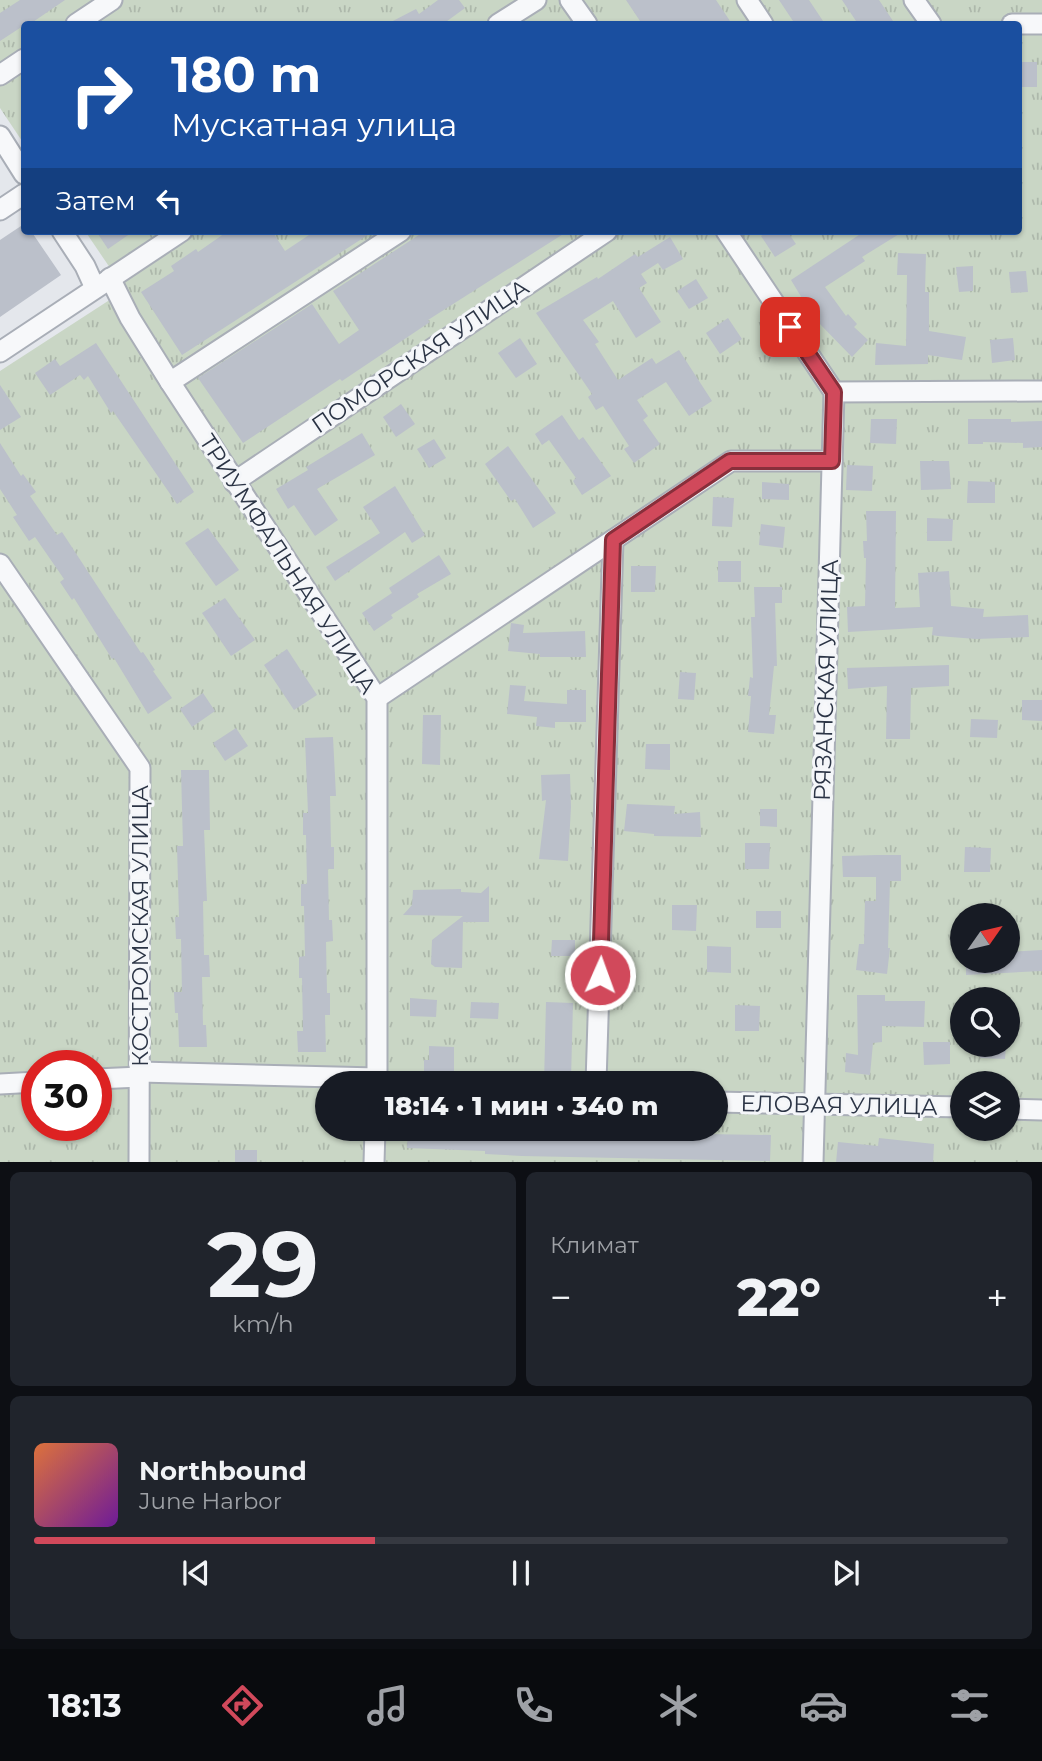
<!DOCTYPE html>
<html lang="ru">
<head>
<meta charset="utf-8">
<style>
  body { margin:0; font-family:Montserrat,sans-serif; background:#20242c; color:#f1f3f6; height:100vh; display:flex; flex-direction:column; font-size:26px; white-space:nowrap }
  * { box-sizing:border-box; margin:0 }
  p { font-size:23px; color:#9ea1a6 }
  .icon { flex:none; width:38px; height:38px; fill:none; stroke:currentColor; stroke-width:2; stroke-linecap:round; stroke-linejoin:round }
  .map { position:relative; height:1162px; overflow:hidden }
  .drawer { display:flex; flex-direction:column; gap:10px; padding:10px; background:#0d0f14; flex:1 }
  .drawer>* { flex:none }
  .banner { position:absolute; left:21px; top:21px; width:1001px; height:214px; border-radius:7px; box-shadow:0 2px 5px #0004; background:#1a4fa0; color:#fff; overflow:hidden }
  .needle { width:46px; rotate:56deg }
  .tools { position:absolute; left:950px; top:903px; display:grid; gap:14px }
  .tools a { display:grid; place-items:center; width:70px; height:70px; border-radius:50%; background:#171b24; box-shadow:0 2px 5px #0004; font-size:35px }
  .speed { position:absolute; left:21px; top:1050px; display:flex; gap:14px; font-size:35px; font-weight:700; text-align:center }
  .speed>* { display:grid; place-content:center; width:91px; height:91px; border-radius:50%; background:#171b24; box-shadow:0 2px 5px #0004; line-height:1 }
  .speed .limit { border:10px solid #d22; background:#fff; color:#111 }
  .pin { position:absolute; display:grid; place-items:center; width:60px; height:60px; color:#fff; margin:-30px; border-radius:14px; box-shadow:0 4px 10px #0006 }
  .me { position:absolute; width:77px; margin:-38px; rotate:2deg; stroke-linejoin:round; filter:drop-shadow(0 0 5px #0008) }
  .turn { display:flex; align-items:center; gap:24px; height:147px; padding:0 35px; font-size:32px }
  .turn .icon { width:91px; height:91px; stroke-width:2.5 }
  .turn b { display:block; font-size:49px; line-height:60px }
  .then { display:flex; align-items:center; height:66px; padding:0 35px; background:#0003; gap:14px; font-size:26px }
  .big { font-size:52px; font-weight:800; line-height:1.1 }
  .drawer .tile { flex:1; display:flex; flex-direction:column; justify-content:center; gap:10px; min-width:0; padding:0 24px; border-radius:10px; background:#20242c }
  .drawer .dial { align-items:center; gap:0 }
  .dial b { font-size:91px; line-height:1 }
  .song { display:flex; align-items:center; gap:21px }
  .cover { width:84px; height:84px; border-radius:10px; background:linear-gradient(135deg,hsl(20 70% 55%),hsl(280 70% 35%)) }
  .played { height:7px; border-radius:4px; background:linear-gradient(90deg,#d1495b 35%,#363941 35%) }
  .keys { display:flex; justify-content:space-around; direction:ltr }
  .heat { display:flex; justify-content:space-between; align-items:center; font-size:38px; direction:ltr }
  .drawer .tiles { flex:1; display:grid; gap:10px; grid-template-columns:1fr 1fr }
  .tile:last-child { grid-column:span 2 }
  .trip { position:absolute; left:315px; top:1071px; width:413px; height:70px; border-radius:35px; background:#171b24; box-shadow:0 2px 5px #0004; font-weight:800; line-height:70px; text-align:center }
  .tab-bar { display:flex; height:112px; justify-content:space-around; align-items:center; background:#090b0e; color:#9ea1a6 }
  .tab-bar .icon { width:49px; height:49px }
  .tab-bar .selected { color:#d1495b }
  .tab-bar b { font-size:32px; color:#f1f3f6 }
  .map>svg:first-child { display:block }
  .grass { fill:url(#grass-tufts); fill-rule:evenodd }
  .building { fill:#bbc0ca }
  .lines { fill:none; stroke-linecap:round; stroke-linejoin:round }
  .minor-casing { stroke:#a9aeb7; stroke-width:23 }
  .minor { stroke:#f7f8fa; stroke-width:19 }
  .route-casing { stroke:#882f3b; stroke-width:18 }
  .route { stroke:#d1495b; stroke-width:12 }
  .labels { text-anchor:middle; dominant-baseline:central; stroke-width:6; stroke-linejoin:round; paint-order:stroke }
  .street-label { font-size:23px; fill:#2b3445; stroke:#f4f6f9 }
</style>
</head>
<body>
<div class="map">
<svg width="1042" height="1163" viewBox="0 0 1042 1163">
  <defs>
    <pattern id="grass-tufts" width="24" height="20" patternUnits="userSpaceOnUse" patternTransform="scale(1.75)"><rect width="24" height="20" fill="#c9d6c5"/><path d="M3 7l-1-3M5 7V3M7 7l1-3M15 17l-1-3M17 17v-4M19 17l1-3" fill="none" stroke="#adb8ab"/></pattern>
  </defs>
  <rect width="100%" height="100%" fill="#e4e7ec"/>
  <path class="grass" d="M 0,0 L 1042,0 L 1042,1162 L 0,1163 L 0,371 L 125,290 L 85,231 L 1018,231 L 1018,24 L 24,24 L 24,144 L 0,108 ZM 962,915 L 1008,915 L 1008,961 L 962,961 ZM 962,999 L 1008,999 L 1008,1045 L 962,1045 ZM 37,1066 L 96,1066 L 96,1125 L 37,1125 ZM 327,1083 L 716,1083 L 716,1129 L 327,1129 ZM 962,1083 L 1008,1083 L 1008,1129 L 962,1129 Z"/>
  <g class="building">
    <path d="M 20,0 L 65,0 L 30,24 L 24,24 L 24,28 L 23,26 L 0,41 L 0,13 Z"/>
    <path d="M 438,0 L 459,0 L 465,8 L 443,24 L 387,24 L 416,9 L 419,14 Z"/>
    <path d="M 626,0 L 716,0 L 732,24 L 642,24 Z"/>
    <path d="M 779,0 L 809,0 L 825,24 L 795,24 Z"/>
    <path d="M 842,0 L 879,0 L 895,24 L 858,24 Z"/>
    <rect x="1018" y="62" width="19" height="25"/>
    <path d="M 24,224 L 24,231 L 31,231 L 61,275 L 0,317 L 0,240 Z"/>
    <path d="M 96,231 L 134,231 L 108,249 Z"/>
    <path d="M 228,231 L 272,231 L 285,251 L 315,231 L 374,231 L 182,355 L 141,292 L 174,271 L 171,266 L 196,249 L 198,252 Z"/>
    <path d="M 425,231 L 568,231 L 428,320 L 430,322 L 342,381 L 340,379 L 243,443 L 198,378 L 312,304 L 339,344 L 359,330 L 333,291 Z"/>
    <path d="M 769,231 L 787,231 L 796,244 L 775,257 L 761,236 Z"/>
    <path d="M 865,231 L 904,231 L 862,257 L 865,261 L 825,287 L 846,316 L 848,314 L 857,324 L 854,327 L 868,340 L 852,357 L 818,322 L 817,323 L 791,280 Z"/>
    <path d="M 670,237 L 683,259 L 663,270 L 658,263 L 641,274 L 647,283 L 639,288 L 661,322 L 636,338 L 613,301 L 583,320 L 599,342 L 595,344 L 618,380 L 652,358 L 656,364 L 679,350 L 712,401 L 689,416 L 666,382 L 637,400 L 648,416 L 643,420 L 660,444 L 634,463 L 624,449 L 629,446 L 603,406 L 596,410 L 588,397 L 592,394 L 536,313 L 597,277 L 598,279 L 635,254 L 638,257 Z"/>
    <path d="M 898,253 L 926,254 L 925,292 L 929,292 L 929,331 L 966,337 L 962,360 L 928,355 L 928,364 L 875,365 L 876,343 L 906,346 L 907,275 L 897,275 Z"/>
    <path d="M 973,266 L 973,291 L 959,292 L 956,267 Z"/>
    <path d="M 1026,271 L 1028,292 L 1011,293 L 1009,272 Z"/>
    <path d="M 696,279 L 708,298 L 689,309 L 677,291 Z"/>
    <path d="M 728,318 L 742,339 L 720,354 L 706,333 Z"/>
    <path d="M 520,338 L 537,364 L 516,378 L 498,353 Z"/>
    <path d="M 1013,338 L 1015,360 L 992,363 L 990,340 Z"/>
    <path d="M 96,343 L 194,492 L 177,504 L 113,411 L 111,413 L 88,376 L 84,380 L 80,375 L 50,395 L 35,373 L 55,359 L 60,366 Z"/>
    <path d="M 0,385 L 21,417 L 0,430 Z"/>
    <path d="M 401,404 L 415,424 L 396,437 L 383,417 Z"/>
    <path d="M 562,415 L 579,440 L 583,437 L 611,476 L 582,495 L 573,481 L 576,478 L 549,440 L 542,445 L 535,434 Z"/>
    <path d="M 871,419 L 897,419 L 896,444 L 870,443 Z"/>
    <path d="M 968,419 L 1011,419 L 1011,422 L 1042,421 L 1042,447 L 1023,448 L 1023,443 L 983,442 L 983,444 L 968,444 Z"/>
    <path d="M 362,433 L 375,455 L 317,489 L 338,520 L 315,536 L 294,505 L 288,509 L 276,489 L 308,470 L 306,467 Z"/>
    <path d="M 434,439 L 446,458 L 429,468 L 417,449 Z"/>
    <path d="M 0,443 L 21,476 L 23,474 L 36,492 L 30,496 L 57,535 L 62,532 L 141,653 L 143,652 L 155,670 L 153,671 L 172,698 L 148,714 L 114,658 L 112,659 L 74,598 L 72,600 L 60,582 L 64,579 L 35,537 L 29,541 L 13,517 L 17,515 L 0,489 Z"/>
    <path d="M 508,446 L 556,513 L 533,528 L 515,499 L 511,501 L 485,464 Z"/>
    <path d="M 920,461 L 949,461 L 951,489 L 921,490 Z"/>
    <path d="M 847,465 L 873,466 L 872,491 L 846,490 Z"/>
    <path d="M 968,481 L 995,482 L 995,503 L 967,503 Z"/>
    <path d="M 762,482 L 789,484 L 789,500 L 762,499 Z"/>
    <path d="M 395,486 L 425,535 L 412,543 L 405,532 L 335,581 L 326,567 L 380,533 L 363,507 Z"/>
    <path d="M 713,497 L 734,498 L 732,527 L 712,526 Z"/>
    <path d="M 866,511 L 896,511 L 895,608 L 920,607 L 918,573 L 949,571 L 951,606 L 984,609 L 983,617 L 1028,615 L 1029,637 L 976,639 L 938,636 L 932,635 L 933,627 L 848,632 L 847,607 L 865,606 L 866,558 L 864,558 L 863,541 L 867,541 Z"/>
    <path d="M 927,518 L 953,519 L 952,541 L 927,541 Z"/>
    <path d="M 761,524 L 785,527 L 783,548 L 759,545 Z"/>
    <path d="M 208,528 L 239,570 L 216,586 L 185,543 Z"/>
    <path d="M 439,555 L 451,574 L 417,594 L 419,597 L 391,615 L 393,618 L 374,631 L 362,613 L 392,593 L 389,588 Z"/>
    <rect x="718" y="561" width="23" height="21"/>
    <path d="M 631,566 L 656,566 L 655,592 L 631,592 Z"/>
    <path d="M 754,587 L 782,587 L 782,603 L 775,603 L 777,666 L 774,666 L 769,715 L 776,715 L 774,734 L 748,732 L 751,696 L 748,696 L 750,677 L 753,678 L 751,617 L 755,617 Z"/>
    <path d="M 225,598 L 255,640 L 231,656 L 202,613 Z"/>
    <path d="M 511,623 L 524,625 L 523,633 L 585,631 L 586,657 L 540,657 L 540,654 L 508,651 Z"/>
    <path d="M 287,649 L 317,695 L 294,710 L 264,665 Z"/>
    <path d="M 949,665 L 949,686 L 911,688 L 910,739 L 886,739 L 887,686 L 848,689 L 847,668 Z"/>
    <path d="M 680,672 L 696,673 L 694,700 L 678,699 Z"/>
    <path d="M 510,685 L 526,686 L 524,701 L 567,704 L 567,690 L 586,690 L 586,722 L 555,722 L 555,728 L 536,726 L 537,717 L 507,714 Z"/>
    <path d="M 203,693 L 215,711 L 192,727 L 180,709 Z"/>
    <path d="M 1022,700 L 1042,700 L 1042,721 L 1022,720 Z"/>
    <path d="M 423,715 L 441,715 L 440,765 L 422,764 Z"/>
    <path d="M 971,719 L 998,720 L 997,738 L 970,737 Z"/>
    <path d="M 236,728 L 248,746 L 225,761 L 213,743 Z"/>
    <path d="M 333,737 L 336,796 L 330,796 L 331,847 L 334,847 L 334,869 L 328,869 L 329,920 L 332,920 L 333,941 L 326,942 L 327,993 L 330,993 L 330,1015 L 325,1015 L 326,1052 L 298,1052 L 297,1031 L 303,1031 L 302,978 L 299,978 L 299,957 L 305,956 L 304,906 L 301,906 L 301,884 L 307,884 L 306,835 L 303,835 L 303,813 L 308,813 L 305,738 Z"/>
    <path d="M 646,744 L 670,744 L 670,770 L 645,769 Z"/>
    <path d="M 181,770 L 209,770 L 210,830 L 204,830 L 207,901 L 203,901 L 204,955 L 209,955 L 210,977 L 202,977 L 203,1025 L 206,1025 L 207,1047 L 179,1047 L 178,1013 L 175,1013 L 174,992 L 182,992 L 181,939 L 176,939 L 175,917 L 179,917 L 177,846 L 183,846 Z"/>
    <path d="M 570,774 L 571,807 L 568,861 L 539,859 L 546,800 L 542,801 L 541,775 Z"/>
    <path d="M 627,804 L 675,806 L 674,814 L 700,812 L 701,837 L 654,836 L 654,834 L 624,831 Z"/>
    <path d="M 760,809 L 777,809 L 777,827 L 760,826 Z"/>
    <path d="M 745,843 L 770,843 L 769,869 L 745,869 Z"/>
    <path d="M 965,847 L 991,848 L 990,872 L 964,872 Z"/>
    <path d="M 877,855 L 901,855 L 901,881 L 890,881 L 888,948 L 890,948 L 887,974 L 856,970 L 859,944 L 864,944 L 865,901 L 876,901 L 876,877 L 843,877 L 842,856 Z"/>
    <path d="M 489,886 L 489,922 L 463,922 L 462,968 L 435,967 L 431,964 L 432,940 L 463,916 L 403,915 L 412,905 L 413,890 L 461,889 L 461,892 L 481,893 Z"/>
    <path d="M 672,905 L 697,905 L 696,931 L 672,930 Z"/>
    <rect x="756" y="911" width="25" height="17"/>
    <path d="M 552,940 L 575,940 L 575,956 L 551,956 Z"/>
    <path d="M 707,946 L 731,947 L 731,973 L 707,972 Z"/>
    <path d="M 1042,950 L 1042,971 L 966,975 L 966,961 L 1008,961 L 1008,952 Z"/>
    <path d="M 857,995 L 885,995 L 885,1001 L 925,1001 L 924,1027 L 882,1026 L 882,1042 L 873,1043 L 870,1075 L 845,1072 L 846,1053 L 858,1055 Z"/>
    <path d="M 410,998 L 437,1000 L 436,1017 L 410,1016 Z"/>
    <path d="M 471,1002 L 499,1003 L 498,1019 L 470,1018 Z"/>
    <path d="M 546,1002 L 573,1003 L 571,1079 L 553,1079 L 549,1083 L 544,1083 Z"/>
    <path d="M 735,1005 L 760,1006 L 759,1031 L 735,1031 Z"/>
    <path d="M 923,1042 L 950,1042 L 950,1064 L 924,1065 Z"/>
    <path d="M 980,1045 L 1006,1045 L 1005,1059 L 980,1058 Z"/>
    <path d="M 429,1046 L 454,1047 L 454,1080 L 424,1079 L 424,1060 L 429,1060 Z"/>
    <path d="M 408,1129 L 771,1135 L 770,1161 L 522,1156 L 485,1154 L 485,1151 L 407,1148 Z"/>
    <path d="M 879,1138 L 934,1144 L 933,1163 L 836,1163 L 838,1142 L 878,1146 Z"/>
    <rect x="235" y="1150" width="22" height="13"/>
  </g>
  <g class="lines">
    <defs>
      <g id="minor">
        <path d="M 570,0 L 587,24"/>
        <path d="M 747,0 L 763,24"/>
        <path d="M 914,0 L 931,24"/>
        <path d="M 76,24 L 112,0"/>
        <path d="M 498,24 L 536,0"/>
        <path d="M 1012,24 L 1042,24"/>
        <path d="M 0,75 L 24,59"/>
        <path d="M 0,136 L 24,174"/>
        <path d="M 0,210 L 24,194"/>
        <path d="M 62,231 L 85,266 L 95,288"/>
        <path d="M 726,231 L 834,392 L 813,1163"/>
        <path d="M 110,278 L 130,318 L 170,382 L 377,698 L 377,1083"/>
        <path d="M 0,352 L 182,231"/>
        <path d="M 170,382 L 401,231"/>
        <path d="M 834,392 L 1042,391"/>
        <path d="M 234,482 L 607,231"/>
        <path d="M 0,564 L 140,768 L 139,1163"/>
        <path d="M 377,698 L 731,461 L 832,461"/>
        <path d="M 140,1072 L 377,1078 L 383,1083"/>
        <path d="M 96,1079 L 140,1077"/>
        <path d="M 596,1083 L 613,540"/>
        <path d="M 0,1084 L 37,1082"/>
        <path d="M 716,1102 L 962,1107"/>
        <path d="M 1008,1109 L 1042,1110"/>
        <path d="M 374,1163 L 375,1129"/>
      </g>
    </defs>
    <use href="#minor" class="minor-casing"/>
    <use href="#minor" class="minor"/>
  </g>
  <g class="lines">
    <defs>
      <path id="route" d="M 600,975 L 613,540 L 730,461 L 832,461 L 834,392 L 790,327"/>
    </defs>
    <use href="#route" class="route-casing"/>
    <use href="#route" class="route"/>
  </g>
  <g class="labels">
    <g class="street-label">
      <text transform="translate(420 356) rotate(-34)">ПОМОРСКАЯ УЛИЦА</text>
      <text transform="translate(288 564) rotate(57)">ТРИУМФАЛЬНАЯ УЛИЦА</text>
      <text transform="translate(826 680) rotate(-88)">РЯЗАНСКАЯ УЛИЦА</text>
      <text transform="translate(140 926) rotate(-90)">КОСТРОМСКАЯ УЛИЦА</text>
      <text transform="translate(839 1105) rotate(1)">ЕЛОВАЯ УЛИЦА</text>
    </g>
  </g>
</svg>
<div class="tools">
<a><svg class="needle" viewBox="-14 -14 28 28"><path d="M0-13l5 13h-10z" fill="#e53935"/><path d="M0 13l5-13h-10z" fill="#9ea1a6"/></svg></a>
<a><svg class="icon" aria-label="search" viewBox="0 0 24 24"><circle cx="10" cy="10" r="6"/><path d="M15 15l6 6"/></svg></a>
<a><svg class="icon" aria-label="layers" viewBox="0 0 24 24"><path d="M12 4l9 5-9 5-9-5zM3 14l9 5 9-5"/></svg></a>
</div>
<div class="speed"><div class="limit">30</div></div>
<div class="pin" style="left:790px;top:327px;background:#d93025"><svg class="icon" aria-label="arrive" viewBox="0 0 24 24"><path d="M6 21V4h12l-3 4 3 4H6"/></svg></div>
<svg class="me" style="left:600px;top:975px" viewBox="-20 -20 40 40"><circle r="17" fill="#d1495b" stroke="#fff" stroke-width="3"/><path d="M0-11L8 9 0 5-8 9z" fill="#fff"/></svg>
<div class="trip">18:14 · 1 мин · 340 m</div>
<div class="banner">
<div class="turn"><svg class="icon" aria-label="right" viewBox="0 0 24 24"><path d="M7 20v-9h11M14 6l5 5-5 5"/></svg><div><b>180 m</b>Мускатная улица</div></div>
<div class="then">Затем<svg class="icon" aria-label="left" viewBox="0 0 24 24"><path d="M17 20v-9H6M10 6l-5 5 5 5"/></svg></div>
</div>
</div>
<section class="drawer">
<div class="tiles">
<div class="tile dial"><b>29</b><p>km/h</p></div>
<div class="tile"><p>Климат</p>
<div class="heat"><a>−</a><b class="big">22°</b><a>+</a></div>
</div>
<div class="tile">
<div class="song"><i class="cover"></i><div><b>Northbound</b><p>June Harbor</p></div></div>
<div class="played"></div>
<div class="keys"><svg class="icon" aria-label="previous" viewBox="0 0 24 24"><path d="M18 5L8 12l10 7zM5 5v14"/></svg><svg class="icon" aria-label="pause" viewBox="0 0 24 24"><path d="M8 5v14M16 5v14"/></svg><svg class="icon" aria-label="next" viewBox="0 0 24 24"><path d="M6 5l10 7-10 7zM19 5v14"/></svg></div>
</div>
</div>
</section>
<nav class="tab-bar">
<b>18:13</b>
<svg class="icon selected" aria-label="directions" viewBox="0 0 24 24"><path d="M12 3l9 9-9 9-9-9zM9 14v-3h6M13 9l2 2-2 2"/></svg>
<svg class="icon" aria-label="music" viewBox="0 0 24 24"><path d="M9 18V5l10-2v13"/><circle cx="6" cy="18" r="3"/><circle cx="16" cy="16" r="3"/></svg>
<svg class="icon" aria-label="phone" viewBox="0 0 24 24"><path d="M5 4h4l2 5-3 2q2 4 5 5l2-3 5 2v4C11 20 4 13 5 4z"/></svg>
<svg class="icon" aria-label="climate" viewBox="0 0 24 24"><path d="M12 3v18M4 7l16 10M4 17L20 7"/></svg>
<svg class="icon" aria-label="car" viewBox="0 0 24 24"><path d="M5 17H2v-5l4-1 3-4h7l3 4 3 1v5h-3M9 17h6M6 11h13"/><circle cx="7" cy="17" r="2"/><circle cx="17" cy="17" r="2"/></svg>
<svg class="icon" aria-label="filters" viewBox="0 0 24 24"><path d="M4 7h16M4 17h16"/><circle cx="9" cy="7" r="2"/><circle cx="15" cy="17" r="2"/></svg>
</nav>
</body>
</html>
